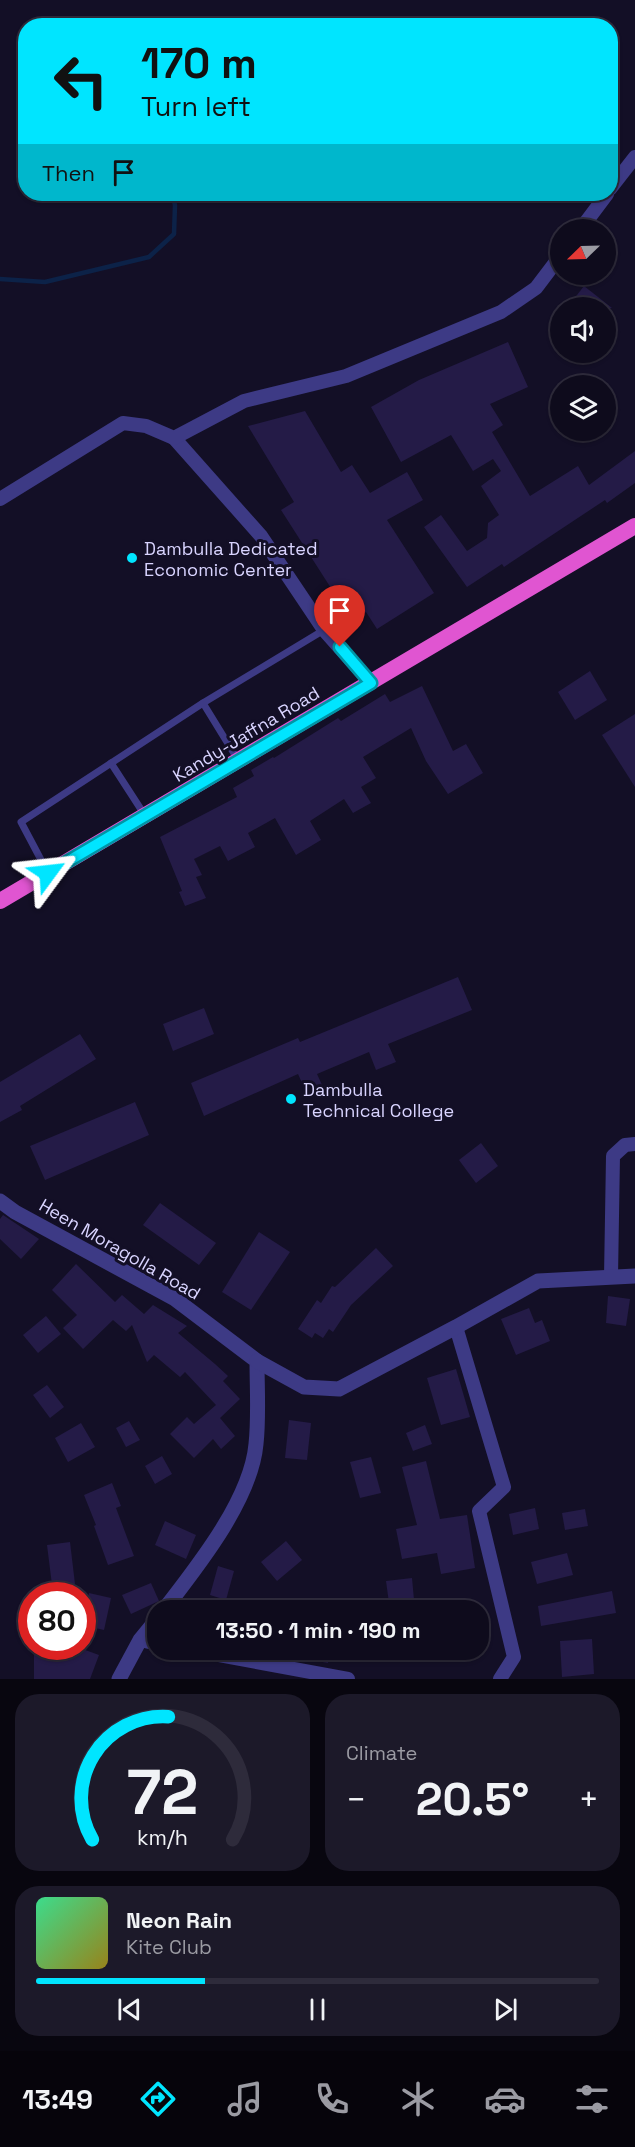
<!DOCTYPE html>
<html lang="en">
<head>
<meta charset="utf-8">
<style>
  body { margin:0; font-family:"Space Grotesk",sans-serif; background:#1c1929; color:#f1f3f6; height:100vh; display:flex; flex-direction:column; font-size:22px; white-space:nowrap }
  * { box-sizing:border-box; margin:0 }
  p { font-size:20px; color:#9b9ba3 }
  .icon { flex:none; width:33px; height:33px; fill:none; stroke:currentColor; stroke-width:2; stroke-linecap:round; stroke-linejoin:round }
  .map { position:relative; height:1679px; overflow:hidden }
  .details { display:flex; flex-direction:column; gap:15px; padding:15px; background:#08060f; flex:1 }
  .details>* { flex:none }
  .hud { position:absolute; left:18px; top:18px; width:600px; height:183px; border-radius:24px; box-shadow:0 2px 4px #0004,0 0 0 2px #2e2b3b; background:#00e5ff; color:#111; overflow:hidden }
  .needle { width:39px; rotate:247deg }
  .fabs { position:absolute; left:550px; top:219px; display:grid; gap:12px }
  .fabs a { display:grid; place-items:center; width:66px; height:66px; border-radius:50%; background:#0e0b1c; box-shadow:0 2px 4px #0004,0 0 0 2px #2e2b3b; font-size:30px }
  .speed { position:absolute; left:18px; top:1582px; display:flex; gap:12px; font-size:30px; font-weight:700; text-align:center }
  .speed>* { display:grid; place-content:center; width:78px; height:78px; border-radius:50%; background:#0e0b1c; box-shadow:0 2px 4px #0004,0 0 0 2px #2e2b3b; line-height:1 }
  .speed .limit { border:9px solid #d22; background:#fff; color:#111 }
  .pin { position:absolute; display:grid; place-items:center; width:51px; height:51px; color:#fff; margin:-62px -26px; border-radius:50% 50% 50% 0; rotate:-45deg; box-shadow:0 0 6px #0007 }
  .pin .icon { rotate:45deg }
  .me { position:absolute; width:66px; margin:-33px; rotate:60deg; stroke-linejoin:round; filter:drop-shadow(0 0 4px #0008) }
  .turn { display:flex; align-items:center; gap:21px; height:126px; padding:0 24px; font-size:27px }
  .turn .icon { width:78px; height:78px; stroke-width:2.5 }
  .turn b { display:block; font-size:42px; line-height:51px }
  .then { display:flex; align-items:center; height:57px; padding:0 24px; background:#0003; gap:12px; font-size:22px }
  .big { font-size:45px; font-weight:800; line-height:1.1 }
  .details .card { flex:1; display:flex; flex-direction:column; justify-content:center; gap:9px; min-width:0; padding:0 21px; border-radius:24px; background:#1c1929 }
  .details .dial { align-items:center; gap:0 }
  .dial svg { height:156px; overflow:visible; fill:none; stroke:#2e2b3b; stroke-width:7; stroke-linecap:round; text-anchor:middle }
  .dial text { fill:#f1f3f6; stroke:none }
  .song { display:flex; align-items:center; gap:18px }
  .cover { width:72px; height:72px; border-radius:9px; background:linear-gradient(135deg,hsl(150 70% 55%),hsl(50 70% 35%)) }
  .played { height:6px; border-radius:3px; background:linear-gradient(90deg,#00e5ff 30%,#2e2b3b 30%) }
  .keys { display:flex; justify-content:space-around; direction:ltr }
  .heat { display:flex; justify-content:space-between; align-items:center; font-size:33px; direction:ltr }
  .details .tiles { flex:1; display:grid; gap:15px; grid-template-columns:1fr 1fr }
  .card:last-child { grid-column:span 2 }
  .trip { position:absolute; left:147px; top:1600px; width:342px; height:60px; border-radius:24px; background:#0e0b1c; box-shadow:0 2px 4px #0004,0 0 0 2px #2e2b3b; font-weight:800; line-height:60px; text-align:center }
  .tabs { display:flex; height:96px; justify-content:space-around; align-items:center; background:#06040b; color:#9b9ba3 }
  .tabs .icon { width:42px; height:42px }
  .tabs .active { color:#00e5ff }
  .tabs b { font-size:27px; color:#f1f3f6 }
  .map>svg:first-child { display:block }
  .lines { fill:none; stroke-linecap:round; stroke-linejoin:round }
  .stream { stroke:#0c2248; stroke-width:4.5 }
  .building { fill:#241b47 }
  .service { stroke:#3d3a85; stroke-width:7 }
  .minor { stroke:#3d3a85; stroke-width:14 }
  .tertiary { stroke:#3d3a85; stroke-width:15 }
  .trunk { stroke:#e055d1; stroke-width:16 }
  .route-casing { stroke:#0095a6; stroke-width:15 }
  .route { stroke:#00e5ff; stroke-width:10 }
  .poi-dot { fill:#00e5ff; stroke:#130f26; stroke-width:2 }
  .labels { text-anchor:middle; dominant-baseline:central; stroke-width:6; stroke-linejoin:round; paint-order:stroke }
  .poi-label { font-size:18px; fill:#d9d4ff; stroke:#130f26; text-anchor:start }
  .street-label { font-size:18px; fill:#d9d4ff; stroke:#130f26 }
</style>
</head>
<body>
<div class="map">
<svg width="635" height="1679" viewBox="0 0 635 1679">
  <rect width="100%" height="100%" fill="#130f26"/>
  <g class="lines">
    <path class="stream" d="M 0,279 L 45,282 L 149,257 L 174,234 L 175,205 L 172,194"/>
  </g>
  <g class="building">
    <path d="M 584,286 L 612,308 L 567,308 Z"/>
    <path d="M 508,342 L 528,387 L 490,404 L 503,425 L 492,432 L 530,496 L 578,466 L 589,485 L 635,451 L 635,483 L 607,503 L 605,500 L 504,567 L 502,564 L 467,587 L 424,527 L 441,515 L 467,551 L 487,538 L 488,523 L 499,515 L 481,486 L 501,471 L 493,459 L 473,471 L 451,435 L 401,462 L 371,407 L 419,380 Z"/>
    <path d="M 305,411 L 341,472 L 352,465 L 370,493 L 407,472 L 423,500 L 387,520 L 434,593 L 377,629 L 366,612 L 352,621 L 281,510 L 294,502 L 248,426 Z"/>
    <path d="M 590,671 L 607,700 L 575,720 L 558,692 Z"/>
    <path d="M 422,686 L 453,751 L 466,744 L 483,773 L 448,794 L 426,761 L 411,728 L 363,757 L 376,778 L 361,787 L 371,803 L 353,813 L 344,799 L 310,821 L 321,840 L 296,855 L 275,818 L 248,833 L 255,847 L 228,861 L 220,846 L 194,859 L 202,875 L 196,877 L 206,898 L 185,906 L 179,892 L 182,891 L 160,837 L 237,797 L 233,788 L 254,776 L 251,770 L 273,757 L 274,758 L 338,718 L 341,721 L 385,694 L 390,702 Z"/>
    <path d="M 635,714 L 635,787 L 602,735 Z"/>
    <path d="M 458,977 L 472,1010 L 388,1044 L 396,1062 L 376,1070 L 369,1052 L 317,1074 L 323,1087 L 307,1094 L 298,1074 L 204,1116 L 191,1083 L 298,1038 L 300,1042 Z"/>
    <path d="M 204,1008 L 214,1034 L 173,1051 L 163,1024 Z"/>
    <path d="M 80,1034 L 96,1059 L 20,1106 L 22,1110 L 0,1122 L 0,1082 Z"/>
    <path d="M 135,1102 L 149,1135 L 45,1180 L 30,1146 Z"/>
    <path d="M 481,1143 L 498,1166 L 476,1183 L 459,1160 Z"/>
    <path d="M 160,1203 L 216,1243 L 199,1265 L 143,1225 Z"/>
    <path d="M 3,1215 L 39,1239 L 21,1259 L 0,1239 L 0,1219 Z"/>
    <path d="M 259,1232 L 290,1252 L 251,1310 L 222,1292 Z"/>
    <path d="M 376,1248 L 393,1266 L 351,1305 L 333,1332 L 329,1329 L 323,1338 L 315,1333 L 312,1338 L 298,1329 L 317,1300 L 321,1303 L 332,1286 L 335,1287 Z"/>
    <path d="M 76,1264 L 115,1302 L 122,1295 L 144,1314 L 153,1305 L 187,1326 L 178,1333 L 215,1364 L 228,1376 L 223,1381 L 240,1399 L 220,1418 L 235,1436 L 221,1449 L 213,1439 L 194,1458 L 170,1434 L 187,1417 L 194,1424 L 216,1405 L 185,1372 L 180,1377 L 154,1355 L 147,1362 L 132,1325 L 126,1331 L 113,1320 L 83,1349 L 63,1328 L 77,1315 L 52,1290 Z"/>
    <path d="M 608,1296 L 630,1299 L 626,1326 L 606,1323 Z"/>
    <path d="M 529,1308 L 535,1323 L 542,1320 L 550,1341 L 516,1355 L 501,1319 Z"/>
    <path d="M 46,1316 L 61,1334 L 38,1353 L 23,1335 Z"/>
    <path d="M 456,1369 L 470,1417 L 441,1425 L 427,1378 Z"/>
    <path d="M 47,1385 L 64,1407 L 50,1418 L 33,1395 Z"/>
    <path d="M 289,1420 L 311,1423 L 307,1460 L 285,1458 Z"/>
    <path d="M 129,1421 L 140,1440 L 126,1447 L 116,1428 Z"/>
    <path d="M 81,1423 L 95,1447 L 68,1462 L 55,1438 Z"/>
    <path d="M 425,1425 L 432,1444 L 413,1451 L 406,1433 Z"/>
    <path d="M 162,1456 L 172,1474 L 155,1484 L 145,1466 Z"/>
    <path d="M 371,1457 L 381,1493 L 360,1498 L 350,1462 Z"/>
    <path d="M 426,1461 L 440,1519 L 467,1515 L 475,1568 L 441,1574 L 437,1553 L 402,1559 L 396,1529 L 417,1525 L 402,1467 Z"/>
    <path d="M 112,1483 L 121,1506 L 116,1508 L 134,1556 L 108,1565 L 94,1526 L 96,1525 L 84,1495 Z"/>
    <path d="M 535,1508 L 539,1529 L 513,1535 L 509,1514 Z"/>
    <path d="M 585,1509 L 588,1526 L 565,1530 L 562,1513 Z"/>
    <path d="M 165,1521 L 196,1535 L 186,1559 L 155,1545 Z"/>
    <path d="M 286,1541 L 302,1560 L 277,1581 L 261,1562 Z"/>
    <path d="M 70,1542 L 75,1584 L 52,1585 L 47,1545 Z"/>
    <path d="M 567,1553 L 573,1575 L 537,1584 L 531,1562 Z"/>
    <path d="M 218,1566 L 234,1571 L 226,1600 L 210,1595 Z"/>
    <path d="M 412,1578 L 414,1600 L 389,1603 L 386,1581 Z"/>
    <path d="M 151,1583 L 159,1601 L 131,1614 L 122,1595 Z"/>
    <path d="M 612,1591 L 616,1613 L 541,1626 L 538,1606 Z"/>
    <path d="M 89,1593 L 111,1598 L 104,1630 L 82,1625 Z"/>
    <path d="M 592,1639 L 594,1674 L 562,1677 L 560,1641 Z"/>
    <path d="M 34,1647 L 77,1647 L 99,1655 L 90,1679 L 34,1679 Z"/>
    <path d="M 290,1650 L 330,1650 L 328,1663 L 290,1656 Z"/>
  </g>
  <g class="lines">
    <g class="service">
      <path d="M 203,703 L 238,760"/>
      <path d="M 111,763 L 144,814"/>
      <path d="M 48,873 L 21,822 L 203,703 L 324,630"/>
    </g>
    <g class="minor">
      <path d="M 610,189 L 635,157"/>
      <path d="M 580,230 L 607,194"/>
      <path d="M 174,438 L 261,536 L 324,630 L 371,683"/>
      <path d="M 0,499 L 123,423 L 146,426 L 174,438 L 244,401 L 346,376 L 501,312 L 536,288 L 561,255"/>
      <path d="M 611,1277 L 613,1156 L 625,1145 L 635,1144"/>
      <path d="M 456,1327 L 504,1487 L 479,1511 L 514,1657 L 500,1679"/>
      <path d="M 140,1640 L 158,1644"/>
      <path d="M 192,1650 L 348,1679"/>
    </g>
    <g class="tertiary">
      <path d="M 0,1201 L 15,1212 L 175,1299 L 257,1361 C 257,1388 259,1417 256,1444 C 251,1500 197,1567 163,1611"/>
      <path d="M 257,1361 L 304,1387 L 339,1389 L 456,1327 L 538,1281 L 635,1276"/>
      <path d="M 119,1679 L 140,1640 L 158,1618"/>
    </g>
    <path class="trunk" d="M 0,901 L 635,526"/>
  </g>
  <g class="lines">
    <defs>
      <path id="route" d="M 48,873 L 371,683 L 340,647"/>
    </defs>
    <use href="#route" class="route-casing"/>
    <use href="#route" class="route"/>
  </g>
  <g class="poi-dot">
    <circle cx="132" cy="558" r="6"/>
    <circle cx="291" cy="1099" r="6"/>
  </g>
  <g class="labels">
    <g class="poi-label">
      <text x="144" y="548">Dambulla Dedicated<tspan x="144" dy="21">Economic Center</tspan></text>
      <text x="303" y="1089">Dambulla<tspan x="303" dy="21">Technical College</tspan></text>
    </g>
    <g class="street-label">
      <text transform="translate(246 734) rotate(-31)">Kandy-Jaffna Road</text>
      <text transform="translate(120 1249) rotate(30)">Heen Moragolla Road</text>
    </g>
  </g>
</svg>
<div class="fabs">
<a><svg class="needle" viewBox="-14 -14 28 28"><path d="M0-13l5 13h-10z" fill="#e53935"/><path d="M0 13l5-13h-10z" fill="#9b9ba3"/></svg></a>
<a><svg class="icon" aria-label="sound" viewBox="0 0 24 24"><path d="M4 9h4l5-4v14l-5-4H4zM17 9q2 3 0 6"/></svg></a>
<a><svg class="icon" aria-label="layers" viewBox="0 0 24 24"><path d="M12 4l9 5-9 5-9-5zM3 14l9 5 9-5"/></svg></a>
</div>
<div class="speed"><div class="limit">80</div></div>
<div class="pin" style="left:340px;top:647px;background:#d93025"><svg class="icon" aria-label="arrive" viewBox="0 0 24 24"><path d="M6 21V4h12l-3 4 3 4H6"/></svg></div>
<svg class="me" style="left:48px;top:873px" viewBox="-20 -20 40 40"><path d="M0-17L14 15 0 8-14 15z" fill="#00e5ff" stroke="#fff" stroke-width="4"/></svg>
<div class="trip">13:50 · 1 min · 190 m</div>
<div class="hud">
<div class="turn"><svg class="icon" aria-label="left" viewBox="0 0 24 24"><path d="M17 20v-9H6M10 6l-5 5 5 5"/></svg><div><b>170 m</b>Turn left</div></div>
<div class="then">Then<svg class="icon" aria-label="arrive" viewBox="0 0 24 24"><path d="M6 21V4h12l-3 4 3 4H6"/></svg></div>
</div>
</div>
<section class="details">
<div class="tiles">
<div class="card dial"><svg viewBox="0 0 100 80">
<path d="M14 69A42 42 0 1 1 86 69"/>
<path d="M14 69A42 42 0 0 1 53 6" stroke="#00e5ff"/>
<text x="50" y="56" font-size="32" font-weight="700">72</text>
<text x="50" y="72" font-size="11">km/h</text>
</svg></div>
<div class="card"><p>Climate</p>
<div class="heat"><a>−</a><b class="big">20.5°</b><a>+</a></div>
</div>
<div class="card">
<div class="song"><i class="cover"></i><div><b>Neon Rain</b><p>Kite Club</p></div></div>
<div class="played"></div>
<div class="keys"><svg class="icon" aria-label="previous" viewBox="0 0 24 24"><path d="M18 5L8 12l10 7zM5 5v14"/></svg><svg class="icon" aria-label="pause" viewBox="0 0 24 24"><path d="M8 5v14M16 5v14"/></svg><svg class="icon" aria-label="next" viewBox="0 0 24 24"><path d="M6 5l10 7-10 7zM19 5v14"/></svg></div>
</div>
</div>
</section>
<nav class="tabs">
<b>13:49</b>
<svg class="icon active" aria-label="directions" viewBox="0 0 24 24"><path d="M12 3l9 9-9 9-9-9zM9 14v-3h6M13 9l2 2-2 2"/></svg>
<svg class="icon" aria-label="music" viewBox="0 0 24 24"><path d="M9 18V5l10-2v13"/><circle cx="6" cy="18" r="3"/><circle cx="16" cy="16" r="3"/></svg>
<svg class="icon" aria-label="phone" viewBox="0 0 24 24"><path d="M5 4h4l2 5-3 2q2 4 5 5l2-3 5 2v4C11 20 4 13 5 4z"/></svg>
<svg class="icon" aria-label="climate" viewBox="0 0 24 24"><path d="M12 3v18M4 7l16 10M4 17L20 7"/></svg>
<svg class="icon" aria-label="car" viewBox="0 0 24 24"><path d="M5 17H2v-5l4-1 3-4h7l3 4 3 1v5h-3M9 17h6M6 11h13"/><circle cx="7" cy="17" r="2"/><circle cx="17" cy="17" r="2"/></svg>
<svg class="icon" aria-label="filters" viewBox="0 0 24 24"><path d="M4 7h16M4 17h16"/><circle cx="9" cy="7" r="2"/><circle cx="15" cy="17" r="2"/></svg>
</nav>
</body>
</html>
